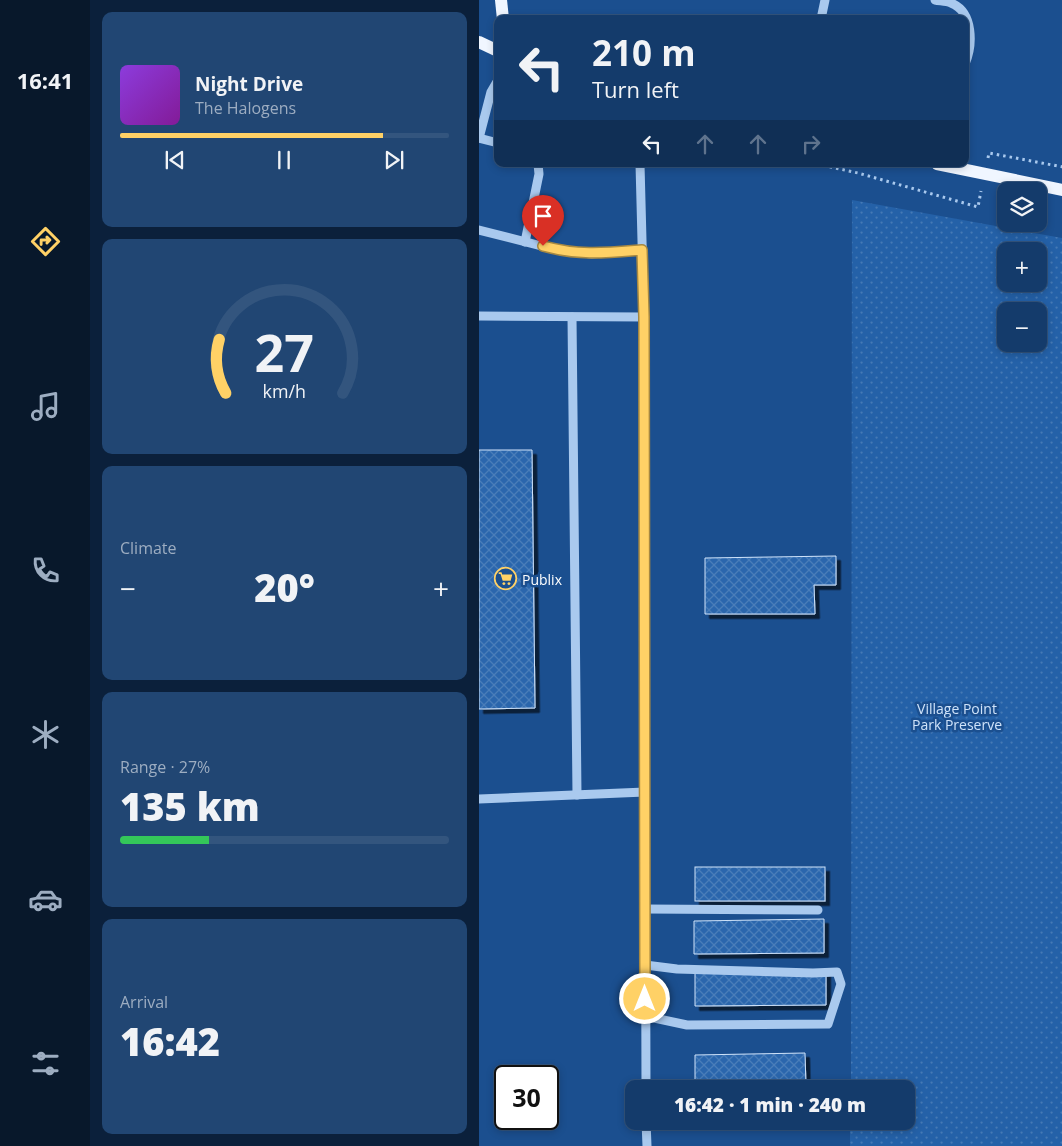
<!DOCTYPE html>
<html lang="en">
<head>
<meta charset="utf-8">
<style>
  body { margin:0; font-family:"Open Sans",sans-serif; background:#214673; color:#f1f3f6; height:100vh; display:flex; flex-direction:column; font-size:19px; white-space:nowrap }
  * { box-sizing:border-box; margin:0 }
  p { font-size:16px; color:#9dadc1 }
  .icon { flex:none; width:28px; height:28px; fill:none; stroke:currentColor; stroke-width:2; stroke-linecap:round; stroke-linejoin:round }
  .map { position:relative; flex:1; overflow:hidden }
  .panel { display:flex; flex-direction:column; gap:12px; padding:12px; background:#0b203b; width:389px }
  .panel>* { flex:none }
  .guide { position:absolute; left:15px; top:15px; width:475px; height:152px; border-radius:10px; box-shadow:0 2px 8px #0003,0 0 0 1px #33557e; background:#143b6b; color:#f1f3f6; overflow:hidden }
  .tools { position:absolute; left:518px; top:182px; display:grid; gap:10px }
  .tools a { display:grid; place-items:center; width:50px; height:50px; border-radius:10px; background:#143b6b; box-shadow:0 2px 8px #0003,0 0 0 1px #33557e; font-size:25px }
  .speed { position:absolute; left:15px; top:1065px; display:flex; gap:10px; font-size:25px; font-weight:700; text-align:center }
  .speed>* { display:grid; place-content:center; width:65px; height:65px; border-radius:50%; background:#143b6b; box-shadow:0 2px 8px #0003,0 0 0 1px #33557e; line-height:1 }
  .speed .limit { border:2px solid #111; border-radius:8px; background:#fff; color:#111 }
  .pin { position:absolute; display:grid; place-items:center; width:42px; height:42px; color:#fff; margin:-51px -21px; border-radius:50% 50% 50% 0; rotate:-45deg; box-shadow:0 0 5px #0007 }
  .pin .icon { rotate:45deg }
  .me { position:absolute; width:55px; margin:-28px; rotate:0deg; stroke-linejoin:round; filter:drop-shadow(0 0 4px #0008) }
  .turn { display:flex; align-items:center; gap:18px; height:105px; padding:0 15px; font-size:22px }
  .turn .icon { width:65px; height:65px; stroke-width:2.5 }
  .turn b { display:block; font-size:35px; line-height:42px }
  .lanes { display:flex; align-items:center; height:48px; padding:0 15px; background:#0003; justify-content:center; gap:25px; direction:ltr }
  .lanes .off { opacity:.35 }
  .big { font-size:38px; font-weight:800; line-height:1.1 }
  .panel .tile { flex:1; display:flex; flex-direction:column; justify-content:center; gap:8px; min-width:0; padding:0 18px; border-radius:10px; background:#214673 }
  .panel .dial { align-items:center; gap:0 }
  .dial svg { height:130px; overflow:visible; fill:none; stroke:#33557e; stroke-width:7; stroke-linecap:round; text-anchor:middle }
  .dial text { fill:#f1f3f6; stroke:none }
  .song { display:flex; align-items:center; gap:15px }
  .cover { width:60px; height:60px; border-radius:8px; background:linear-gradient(135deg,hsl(270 70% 55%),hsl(290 70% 35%)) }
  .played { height:5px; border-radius:2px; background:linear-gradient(90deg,#ffd166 80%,#33557e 80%) }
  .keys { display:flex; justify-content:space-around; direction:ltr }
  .heat { display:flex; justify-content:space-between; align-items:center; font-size:28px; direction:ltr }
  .charge { height:8px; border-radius:4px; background:linear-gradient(90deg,#34c759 27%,#33557e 0) }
  .trip { position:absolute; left:146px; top:1080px; width:290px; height:50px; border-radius:10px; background:#143b6b; box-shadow:0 2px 8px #0003,0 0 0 1px #33557e; font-weight:800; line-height:50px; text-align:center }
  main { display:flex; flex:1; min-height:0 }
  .tabs { display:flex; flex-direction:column; width:90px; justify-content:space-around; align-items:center; background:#08182b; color:#9dadc1 }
  .tabs .icon { width:35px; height:35px }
  .tabs .current { color:#ffd166 }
  .tabs b { font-size:22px; color:#f1f3f6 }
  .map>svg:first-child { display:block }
  .park { fill:url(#park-dots); fill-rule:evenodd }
  .building { fill:url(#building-cross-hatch); stroke:#cfe3fa; filter:url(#shadow) }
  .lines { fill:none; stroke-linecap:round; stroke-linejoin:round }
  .path { stroke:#a9c9ee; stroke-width:3; stroke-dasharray:2.5 4; stroke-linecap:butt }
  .minor { stroke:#a9c9ee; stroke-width:9 }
  .major { stroke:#f0f6ff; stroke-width:12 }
  .route-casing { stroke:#a68842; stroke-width:12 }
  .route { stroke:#ffd166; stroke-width:9 }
  .labels { text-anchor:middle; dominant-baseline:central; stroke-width:5; stroke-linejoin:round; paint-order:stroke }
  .poi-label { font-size:14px; fill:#fff; stroke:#1b4f8f; text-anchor:start }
  .park-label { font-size:14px; fill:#cfe3fa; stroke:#1b4f8f }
</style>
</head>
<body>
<main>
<nav class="tabs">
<b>16:41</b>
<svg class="icon current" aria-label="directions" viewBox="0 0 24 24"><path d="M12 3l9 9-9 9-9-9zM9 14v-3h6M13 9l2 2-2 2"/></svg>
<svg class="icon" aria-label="music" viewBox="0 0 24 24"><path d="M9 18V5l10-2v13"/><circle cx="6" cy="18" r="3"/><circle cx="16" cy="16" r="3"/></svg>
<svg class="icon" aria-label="phone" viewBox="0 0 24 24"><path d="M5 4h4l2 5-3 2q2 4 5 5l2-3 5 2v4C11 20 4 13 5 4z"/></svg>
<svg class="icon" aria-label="climate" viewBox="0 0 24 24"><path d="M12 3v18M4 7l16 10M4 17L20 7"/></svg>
<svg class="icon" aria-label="car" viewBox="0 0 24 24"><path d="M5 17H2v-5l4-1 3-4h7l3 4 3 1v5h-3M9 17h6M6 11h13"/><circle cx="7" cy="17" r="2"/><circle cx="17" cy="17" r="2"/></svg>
<svg class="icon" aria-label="filters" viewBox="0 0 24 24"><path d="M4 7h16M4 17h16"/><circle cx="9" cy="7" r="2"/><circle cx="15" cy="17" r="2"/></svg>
</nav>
<section class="panel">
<div class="tile">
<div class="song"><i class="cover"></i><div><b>Night Drive</b><p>The Halogens</p></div></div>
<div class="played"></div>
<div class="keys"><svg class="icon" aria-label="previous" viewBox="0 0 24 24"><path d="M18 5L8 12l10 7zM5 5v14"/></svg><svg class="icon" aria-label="pause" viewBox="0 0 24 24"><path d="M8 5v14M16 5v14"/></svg><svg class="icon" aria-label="next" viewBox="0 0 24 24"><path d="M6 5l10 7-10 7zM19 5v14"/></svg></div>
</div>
<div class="tile dial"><svg viewBox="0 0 100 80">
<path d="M14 69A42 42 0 1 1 86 69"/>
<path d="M14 69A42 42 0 0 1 10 36" stroke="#ffd166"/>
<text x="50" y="56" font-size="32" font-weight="700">27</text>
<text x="50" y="72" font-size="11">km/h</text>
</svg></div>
<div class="tile"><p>Climate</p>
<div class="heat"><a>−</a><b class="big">20°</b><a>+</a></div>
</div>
<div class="tile"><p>Range · 27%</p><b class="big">135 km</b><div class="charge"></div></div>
<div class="tile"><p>Arrival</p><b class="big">16:42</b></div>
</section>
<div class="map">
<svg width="584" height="1146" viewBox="0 0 584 1146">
  <defs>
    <pattern id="park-dots" width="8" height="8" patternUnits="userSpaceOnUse" patternTransform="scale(1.25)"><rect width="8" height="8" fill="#2461a8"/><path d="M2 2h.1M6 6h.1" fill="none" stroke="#4579b5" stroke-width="1.8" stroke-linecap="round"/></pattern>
    <pattern id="building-cross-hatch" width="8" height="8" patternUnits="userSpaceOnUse" patternTransform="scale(1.25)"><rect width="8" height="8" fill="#2a66ad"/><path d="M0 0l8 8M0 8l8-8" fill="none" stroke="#4a7db9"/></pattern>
    <filter id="shadow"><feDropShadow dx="4.5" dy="4.5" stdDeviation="0" flood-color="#0009"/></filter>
  </defs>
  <rect width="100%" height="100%" fill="#1b4f8f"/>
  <path class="park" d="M 373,200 L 583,238 L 583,1146 L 371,1146 L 371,1121 L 428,1121 L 428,1089 L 372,1089 ZM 526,251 L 559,251 L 559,284 L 526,284 ZM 526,311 L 559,311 L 559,344 L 526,344 Z"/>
  <g class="building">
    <path d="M 0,450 L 53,450 L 56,708 L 0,709 Z"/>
    <path d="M 357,556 L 357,585 L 335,585 L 336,614 L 226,614 L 226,558 Z"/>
    <rect x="216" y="867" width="130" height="34"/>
    <path d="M 345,919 L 345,953 L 215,954 L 215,921 Z"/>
    <path d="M 347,971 L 347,1005 L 216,1006 L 216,973 Z"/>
    <path d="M 326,1053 L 327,1087 L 216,1089 L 216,1055 Z"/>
  </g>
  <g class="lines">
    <g class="path">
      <path d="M 509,158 L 510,153 L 584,167"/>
      <path d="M 338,164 L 379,173 L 499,207 L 502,191"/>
    </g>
    <g class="minor">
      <path d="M 456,0 C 461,1 468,1 472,3 C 495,12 494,45 486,64"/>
      <path d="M 342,19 L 346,0"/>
      <path d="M 0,138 L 12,92 L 19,80"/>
      <path d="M 0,138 L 19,143"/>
      <path d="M 161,164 L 165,317 L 167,1089"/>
      <path d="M 0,230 L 82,251 L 113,254 L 163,250"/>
      <path d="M 46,242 L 60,174 L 59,164"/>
      <path d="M 0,316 L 165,317"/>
      <path d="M 93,317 L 98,795"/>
      <path d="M 0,799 L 166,792"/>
      <path d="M 166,909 L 339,910"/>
      <path d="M 166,1016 L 208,1025 L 349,1024 L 362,984 L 358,972 L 334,973 L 198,969 L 166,965"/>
      <path d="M 167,1121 L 168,1146"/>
    </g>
    <g class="major">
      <path d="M 22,0 L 24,19"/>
      <path d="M 0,42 L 19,51"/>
      <path d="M 458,164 L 584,190"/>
    </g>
  </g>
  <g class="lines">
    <defs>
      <path id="route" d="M 64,246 C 101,256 126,253 163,250 L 165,317 L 166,999"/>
    </defs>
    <use href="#route" class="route-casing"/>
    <use href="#route" class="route"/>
  </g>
  <defs>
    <symbol id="supermarket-ring" viewBox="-11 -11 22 22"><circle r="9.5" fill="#1b4f8f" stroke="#ffd166" stroke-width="1.5"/><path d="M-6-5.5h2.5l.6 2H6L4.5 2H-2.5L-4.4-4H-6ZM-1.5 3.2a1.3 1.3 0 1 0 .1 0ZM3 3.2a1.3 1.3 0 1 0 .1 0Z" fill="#ffd166"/></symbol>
  </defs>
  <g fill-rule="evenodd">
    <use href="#supermarket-ring" x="14" y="566" width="25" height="25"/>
  </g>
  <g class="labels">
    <g class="poi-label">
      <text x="43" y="579">Publix</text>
    </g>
    <g class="park-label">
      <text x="478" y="708">Village Point<tspan x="478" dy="16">Park Preserve</tspan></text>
    </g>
  </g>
</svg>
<div class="tools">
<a><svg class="icon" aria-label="layers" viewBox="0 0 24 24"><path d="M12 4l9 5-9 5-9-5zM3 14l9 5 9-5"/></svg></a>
<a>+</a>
<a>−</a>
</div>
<div class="speed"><div class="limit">30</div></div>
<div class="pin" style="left:64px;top:246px;background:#d93025"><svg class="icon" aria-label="arrive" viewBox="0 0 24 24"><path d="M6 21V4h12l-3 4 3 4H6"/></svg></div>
<svg class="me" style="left:166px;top:999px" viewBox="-20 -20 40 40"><circle r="17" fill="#ffd166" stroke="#fff" stroke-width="3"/><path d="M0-11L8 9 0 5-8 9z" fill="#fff"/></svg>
<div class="trip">16:42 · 1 min · 240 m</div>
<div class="guide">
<div class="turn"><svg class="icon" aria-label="left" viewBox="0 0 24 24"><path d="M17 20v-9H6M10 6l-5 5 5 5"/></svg><div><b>210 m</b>Turn left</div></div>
<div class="lanes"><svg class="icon" aria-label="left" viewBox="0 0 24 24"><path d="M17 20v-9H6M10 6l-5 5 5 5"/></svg><svg class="icon off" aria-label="ahead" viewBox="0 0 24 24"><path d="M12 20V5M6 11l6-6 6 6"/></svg><svg class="icon off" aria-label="ahead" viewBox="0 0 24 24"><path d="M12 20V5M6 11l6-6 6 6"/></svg><svg class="icon off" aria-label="right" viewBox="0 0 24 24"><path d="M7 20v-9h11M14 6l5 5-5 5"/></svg></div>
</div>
</div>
</main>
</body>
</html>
